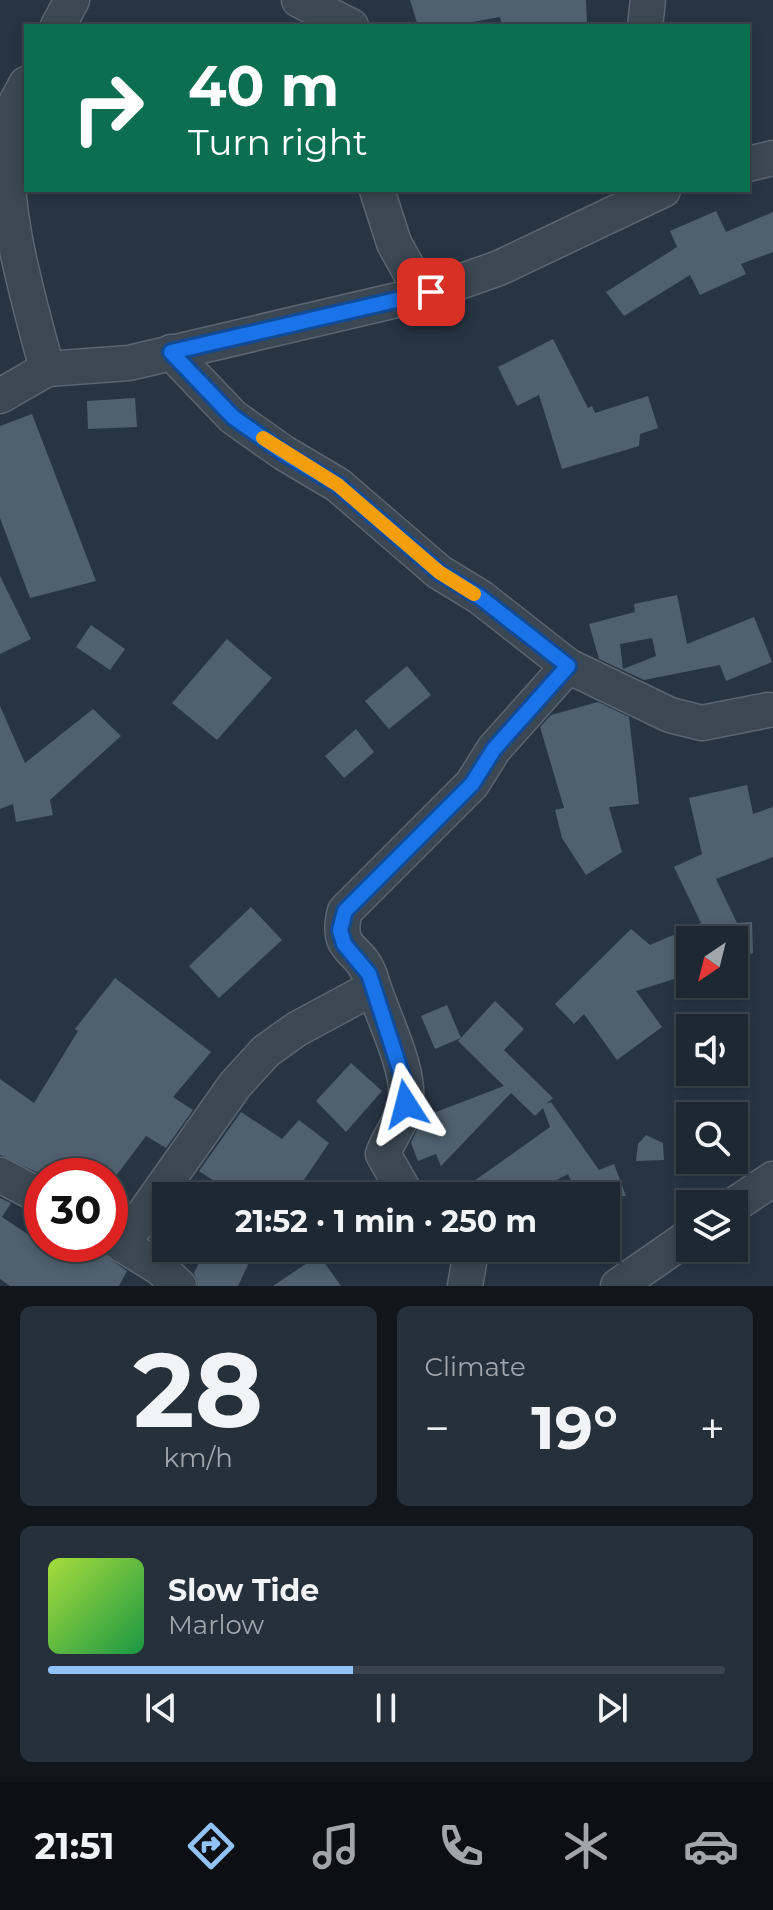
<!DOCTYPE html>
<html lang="en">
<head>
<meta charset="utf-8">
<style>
  body { margin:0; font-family:Montserrat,sans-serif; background:#25303a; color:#f1f3f6; height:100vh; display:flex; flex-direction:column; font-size:30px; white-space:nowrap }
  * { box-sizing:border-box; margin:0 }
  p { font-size:26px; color:#a0a6ac }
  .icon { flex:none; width:44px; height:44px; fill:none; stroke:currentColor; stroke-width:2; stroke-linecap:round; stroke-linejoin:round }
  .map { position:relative; height:1286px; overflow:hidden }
  .side { display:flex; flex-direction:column; gap:20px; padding:20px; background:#10161c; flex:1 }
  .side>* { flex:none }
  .top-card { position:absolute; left:24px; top:24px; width:726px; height:168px; border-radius:0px; box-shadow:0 4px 12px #0003,0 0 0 2px #3b444d; background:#0b6e4f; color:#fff; overflow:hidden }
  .needle { width:52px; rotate:215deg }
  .fabs { position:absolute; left:676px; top:926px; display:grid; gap:16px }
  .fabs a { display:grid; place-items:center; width:72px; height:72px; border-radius:0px; background:#1d2832; box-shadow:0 4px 12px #0003,0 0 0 2px #3b444d; font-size:40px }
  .speed { position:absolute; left:24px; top:1158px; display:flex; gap:16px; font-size:40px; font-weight:700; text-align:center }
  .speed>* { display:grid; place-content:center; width:104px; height:104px; border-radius:50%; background:#1d2832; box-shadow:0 4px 12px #0003,0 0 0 2px #3b444d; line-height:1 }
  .speed .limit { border:12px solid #d22; background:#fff; color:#111 }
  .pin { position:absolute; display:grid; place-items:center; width:68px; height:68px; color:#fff; margin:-34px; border-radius:16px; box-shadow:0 4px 12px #0006 }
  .me { position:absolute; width:88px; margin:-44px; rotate:351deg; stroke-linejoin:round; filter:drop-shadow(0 0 6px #0008) }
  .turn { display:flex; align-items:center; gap:28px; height:168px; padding:0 32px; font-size:36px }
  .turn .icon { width:104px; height:104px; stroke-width:2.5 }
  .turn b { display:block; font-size:56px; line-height:68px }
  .big { font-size:60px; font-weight:700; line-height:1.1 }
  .side .widget { flex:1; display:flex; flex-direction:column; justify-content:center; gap:12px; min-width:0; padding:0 28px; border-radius:12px; background:#25303a }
  .side .dial { align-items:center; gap:0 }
  .dial b { font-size:104px; line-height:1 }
  .song { display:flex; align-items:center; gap:24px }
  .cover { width:96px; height:96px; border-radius:12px; background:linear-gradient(135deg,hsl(80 70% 55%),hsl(140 70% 35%)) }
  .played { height:8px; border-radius:4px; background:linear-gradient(90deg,#92c3f8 45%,#3b444d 45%) }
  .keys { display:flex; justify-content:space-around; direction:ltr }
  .heat { display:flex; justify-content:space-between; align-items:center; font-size:44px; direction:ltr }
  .side .tiles { flex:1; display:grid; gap:20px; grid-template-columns:1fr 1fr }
  .widget:last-child { grid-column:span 2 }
  .trip { position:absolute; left:152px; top:1182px; width:468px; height:80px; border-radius:0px; background:#1d2832; box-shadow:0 4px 12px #0003,0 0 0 2px #3b444d; font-weight:700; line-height:80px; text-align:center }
  .tab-bar { display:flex; height:128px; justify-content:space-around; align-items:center; background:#0c1014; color:#a0a6ac }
  .tab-bar .icon { width:56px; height:56px }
  .tab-bar .active { color:#92c3f8 }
  .tab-bar b { font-size:36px; color:#f1f3f6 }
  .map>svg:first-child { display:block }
  .building { fill:#50606e; fill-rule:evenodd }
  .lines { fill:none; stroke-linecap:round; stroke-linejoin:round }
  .minor-casing { stroke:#5a6570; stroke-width:37 }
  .minor { stroke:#3b4752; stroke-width:34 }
  .route-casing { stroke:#114b97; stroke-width:20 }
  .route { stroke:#1a73e8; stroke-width:14 }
  .slow { stroke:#f59e0b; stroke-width:14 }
</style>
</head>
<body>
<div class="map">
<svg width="773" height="1286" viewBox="0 0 773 1286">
  <rect width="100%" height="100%" fill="#273543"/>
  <g class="building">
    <path d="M 410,0 L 586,0 L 587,22 L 502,26 L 500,17 L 450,26 L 418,26 Z"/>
    <path d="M 716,211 L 726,232 L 773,212 L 773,252 L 741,264 L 746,274 L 700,295 L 690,275 L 624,316 L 606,292 L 677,247 L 670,231 Z"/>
    <path d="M 553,339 L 588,408 L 592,406 L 595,413 L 648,396 L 658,428 L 640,434 L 639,446 L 562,469 L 539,395 L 517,406 L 498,367 Z"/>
    <path d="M 135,398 L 137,427 L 88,429 L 87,401 Z"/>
    <path d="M 32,414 L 96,581 L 30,598 L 0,518 L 0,426 Z"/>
    <path d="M 0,576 L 31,639 L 0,654 Z"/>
    <path d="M 677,595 L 687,644 L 754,617 L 772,662 L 726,681 L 720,665 L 644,680 L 599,659 L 589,624 L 635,612 L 634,604 ZM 652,638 L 656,656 L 623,669 L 620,644 Z"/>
    <path d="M 91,625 L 125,649 L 110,670 L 76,647 Z"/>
    <path d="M 227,639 L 272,678 L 217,740 L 172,703 Z"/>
    <path d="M 407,666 L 431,695 L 389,729 L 365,701 Z"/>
    <path d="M 598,702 L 629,717 L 639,804 L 609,807 L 622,852 L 586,875 L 562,838 L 555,810 L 564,808 L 540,727 L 551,715 Z"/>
    <path d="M 0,706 L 25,763 L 93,709 L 121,736 L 50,800 L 53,815 L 16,822 L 13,804 L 0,809 Z"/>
    <path d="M 356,729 L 374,752 L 344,778 L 325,756 Z"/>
    <path d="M 747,785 L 753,814 L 773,807 L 773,857 L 716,879 L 737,923 L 752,922 L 753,953 L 734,959 L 734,940 L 690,940 L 690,974 L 636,991 L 662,1027 L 617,1060 L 584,1014 L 574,1024 L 555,1004 L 631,929 L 650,945 L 701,923 L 674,867 L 702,854 L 689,798 Z"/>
    <path d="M 251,907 L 282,940 L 219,998 L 189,966 Z"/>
    <path d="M 115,978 L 211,1052 L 173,1097 L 193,1110 L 166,1148 L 146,1136 L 116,1176 L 45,1176 L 0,1155 L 0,1079 L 34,1103 L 78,1031 L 75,1029 Z"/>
    <path d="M 495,1001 L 524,1029 L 504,1050 L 553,1098 L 546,1104 L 551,1102 L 599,1170 L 614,1164 L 626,1196 L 538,1196 L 571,1181 L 568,1174 L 526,1196 L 453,1196 L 550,1127 L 543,1108 L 535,1116 L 511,1093 L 441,1166 L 436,1154 L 418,1161 L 411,1143 L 423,1117 L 504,1086 L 458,1041 Z"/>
    <path d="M 447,1005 L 461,1038 L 435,1049 L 421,1016 Z"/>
    <path d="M 351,1063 L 382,1091 L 346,1132 L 316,1101 Z"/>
    <path d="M 241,1112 L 282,1139 L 299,1120 L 329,1143 L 293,1196 L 223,1196 L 229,1191 L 199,1171 Z"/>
    <path d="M 646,1135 L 663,1143 L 664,1160 L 636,1161 L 638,1144 Z"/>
    <path d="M 0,1198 L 11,1203 L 2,1217 L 72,1264 L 83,1244 L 89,1244 L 127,1271 L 119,1286 L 10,1286 L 0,1279 Z"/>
    <path d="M 206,1248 L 256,1248 L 238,1286 L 198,1286 L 194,1273 Z"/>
    <path d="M 319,1255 L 341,1286 L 273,1286 Z"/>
  </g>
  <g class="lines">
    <defs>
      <g id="minor">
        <path d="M 299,0 L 351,26"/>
        <path d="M 58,26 L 72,0"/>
        <path d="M 645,26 L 648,0"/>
        <path d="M 26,84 C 20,96 11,110 8,123 C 0,206 26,290 47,369"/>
        <path d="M 748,164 L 773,158"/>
        <path d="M 377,190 L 394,243 L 422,294"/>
        <path d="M 171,352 L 233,417 L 284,453 L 338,485 L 439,572 L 480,597 L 568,666 L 670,715 L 702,723 L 768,710"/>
        <path d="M 0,396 L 47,369 L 129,363 L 431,292 L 499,268 L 663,190"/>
        <path d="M 0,1175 L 42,1197"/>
        <path d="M 407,1196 L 383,1154 C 389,1137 404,1119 406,1102 C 410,1066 380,1012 370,976 C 360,946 334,953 345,911 L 472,784 L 494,749 L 568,666"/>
        <path d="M 734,1205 L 773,1179"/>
        <path d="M 110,1237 L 160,1268 L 179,1286"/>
        <path d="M 122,1245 L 235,1085 L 266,1051 L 297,1029 L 371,989"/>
        <path d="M 461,1248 L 470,1257 L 465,1286"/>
        <path d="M 618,1286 L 690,1236"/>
      </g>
    </defs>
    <use href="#minor" class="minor-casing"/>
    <use href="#minor" class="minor"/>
  </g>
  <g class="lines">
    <defs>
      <path id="route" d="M 406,1104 L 405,1085 L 369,974 L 344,944 L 340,930 L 345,911 L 472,784 L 494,749 L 568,666 L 480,597 L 439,572 L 338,485 L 284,453 L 233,417 L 171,352 L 431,292"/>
    </defs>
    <use href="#route" class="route-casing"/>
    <use href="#route" class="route"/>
    <path class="slow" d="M 263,438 L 338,485 L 439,572 L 474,594"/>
  </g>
</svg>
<div class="fabs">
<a><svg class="needle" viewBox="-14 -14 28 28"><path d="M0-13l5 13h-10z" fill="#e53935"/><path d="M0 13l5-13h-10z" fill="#a0a6ac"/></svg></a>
<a><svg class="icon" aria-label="sound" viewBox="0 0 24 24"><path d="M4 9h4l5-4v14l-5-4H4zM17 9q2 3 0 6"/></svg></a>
<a><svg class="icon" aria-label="search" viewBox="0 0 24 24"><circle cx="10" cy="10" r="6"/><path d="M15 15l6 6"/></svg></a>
<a><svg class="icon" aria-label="layers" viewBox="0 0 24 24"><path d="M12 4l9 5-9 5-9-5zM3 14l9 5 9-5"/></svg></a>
</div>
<div class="speed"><div class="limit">30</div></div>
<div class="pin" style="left:431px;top:292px;background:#d93025"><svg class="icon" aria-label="arrive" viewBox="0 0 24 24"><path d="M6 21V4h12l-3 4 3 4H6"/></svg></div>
<svg class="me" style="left:406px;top:1104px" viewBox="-20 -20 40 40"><path d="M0-17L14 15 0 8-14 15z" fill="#1a73e8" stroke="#fff" stroke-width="4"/></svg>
<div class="trip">21:52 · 1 min · 250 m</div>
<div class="top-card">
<div class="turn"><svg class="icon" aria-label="right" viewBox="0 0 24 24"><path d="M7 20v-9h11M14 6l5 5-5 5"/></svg><div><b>40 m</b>Turn right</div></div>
</div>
</div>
<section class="side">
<div class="tiles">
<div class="widget dial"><b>28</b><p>km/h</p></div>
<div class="widget"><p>Climate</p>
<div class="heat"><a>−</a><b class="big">19°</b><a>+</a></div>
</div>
<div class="widget">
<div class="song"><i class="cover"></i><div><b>Slow Tide</b><p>Marlow</p></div></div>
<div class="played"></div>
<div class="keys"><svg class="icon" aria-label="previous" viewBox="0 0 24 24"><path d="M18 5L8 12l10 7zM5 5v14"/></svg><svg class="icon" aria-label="pause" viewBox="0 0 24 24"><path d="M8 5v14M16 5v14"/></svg><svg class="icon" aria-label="next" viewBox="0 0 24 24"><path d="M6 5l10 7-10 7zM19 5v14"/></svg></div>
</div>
</div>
</section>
<nav class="tab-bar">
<b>21:51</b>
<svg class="icon active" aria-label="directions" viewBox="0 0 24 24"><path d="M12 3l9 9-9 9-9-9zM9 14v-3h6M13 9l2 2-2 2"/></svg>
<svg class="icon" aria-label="music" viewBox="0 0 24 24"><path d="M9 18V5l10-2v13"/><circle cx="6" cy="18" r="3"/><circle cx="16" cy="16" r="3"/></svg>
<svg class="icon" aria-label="phone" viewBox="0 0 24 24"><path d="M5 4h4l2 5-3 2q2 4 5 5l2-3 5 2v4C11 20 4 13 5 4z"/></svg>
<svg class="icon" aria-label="climate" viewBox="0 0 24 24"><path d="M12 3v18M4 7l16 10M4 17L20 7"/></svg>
<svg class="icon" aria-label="car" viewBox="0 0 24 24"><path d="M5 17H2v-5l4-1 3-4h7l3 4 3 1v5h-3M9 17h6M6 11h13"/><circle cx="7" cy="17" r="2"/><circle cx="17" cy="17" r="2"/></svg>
</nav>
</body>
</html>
